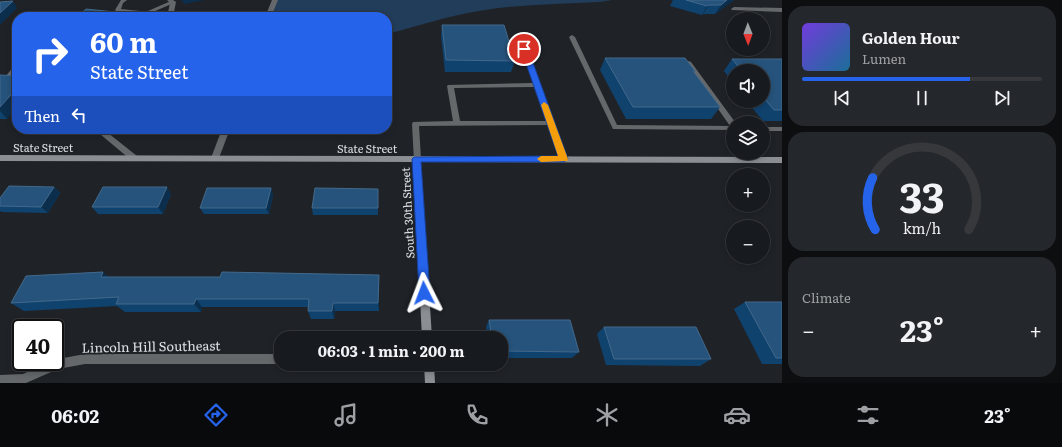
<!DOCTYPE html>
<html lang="en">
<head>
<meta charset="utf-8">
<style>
  body { margin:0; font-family:Literata,serif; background:#24272b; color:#f1f3f6; height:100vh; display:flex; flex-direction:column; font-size:15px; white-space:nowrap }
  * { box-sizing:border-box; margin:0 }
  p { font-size:13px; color:#9ea1a4 }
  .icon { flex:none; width:22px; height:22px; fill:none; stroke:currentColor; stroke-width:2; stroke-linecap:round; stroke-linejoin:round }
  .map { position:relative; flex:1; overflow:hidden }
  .details { display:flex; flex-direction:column; gap:6px; padding:6px; background:#0d0e10; width:280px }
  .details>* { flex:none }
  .banner { position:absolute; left:12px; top:12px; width:380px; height:122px; border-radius:16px; box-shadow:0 2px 6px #0003,0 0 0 1px #36383c; background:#2563eb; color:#fff; overflow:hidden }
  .needle { width:26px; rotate:179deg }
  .controls { position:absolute; left:726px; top:12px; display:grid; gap:8px }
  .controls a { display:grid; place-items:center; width:44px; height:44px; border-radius:50%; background:#171a1e; box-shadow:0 2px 6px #0003,0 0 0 1px #36383c; font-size:20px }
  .speed { position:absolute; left:12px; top:319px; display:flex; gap:8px; font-size:20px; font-weight:700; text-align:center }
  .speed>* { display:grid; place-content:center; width:52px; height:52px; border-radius:50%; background:#171a1e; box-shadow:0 2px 6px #0003,0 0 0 1px #36383c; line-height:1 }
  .speed .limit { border:2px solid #111; border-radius:6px; background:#fff; color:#111 }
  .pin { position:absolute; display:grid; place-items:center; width:34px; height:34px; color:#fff; margin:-17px; border:2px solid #fff; border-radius:50%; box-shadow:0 1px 4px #0007 }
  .me { position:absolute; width:44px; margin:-22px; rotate:357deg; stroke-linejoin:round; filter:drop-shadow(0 0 3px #0008) }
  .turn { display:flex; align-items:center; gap:14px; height:84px; padding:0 12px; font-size:18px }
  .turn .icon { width:52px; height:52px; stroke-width:2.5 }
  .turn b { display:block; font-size:28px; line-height:34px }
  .then { display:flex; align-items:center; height:38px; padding:0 12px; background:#0003; gap:8px; font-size:15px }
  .big { font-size:30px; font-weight:700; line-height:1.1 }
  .details .tile { flex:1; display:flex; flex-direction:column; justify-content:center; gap:6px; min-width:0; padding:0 14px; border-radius:16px; background:#24272b }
  .details .dial { align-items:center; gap:0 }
  .dial svg { height:104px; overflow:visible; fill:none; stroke:#36383c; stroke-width:7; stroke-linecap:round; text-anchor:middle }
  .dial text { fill:#f1f3f6; stroke:none }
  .song { display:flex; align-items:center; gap:12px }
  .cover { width:48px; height:48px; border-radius:6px; background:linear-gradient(135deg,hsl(260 70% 55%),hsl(200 70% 35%)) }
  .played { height:4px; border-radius:2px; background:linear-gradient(90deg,#2563eb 70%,#36383c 70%) }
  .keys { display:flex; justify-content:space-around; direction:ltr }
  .heat { display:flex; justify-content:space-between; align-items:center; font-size:22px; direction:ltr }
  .trip { position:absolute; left:274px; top:331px; width:234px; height:40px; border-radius:16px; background:#171a1e; box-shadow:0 2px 6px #0003,0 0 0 1px #36383c; font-weight:700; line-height:40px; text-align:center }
  .tabs { display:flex; height:64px; justify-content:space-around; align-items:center; background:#090a0c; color:#9ea1a4 }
  .tabs .icon { width:28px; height:28px }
  .tabs .current { color:#2563eb }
  .tabs b { font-size:18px; color:#f1f3f6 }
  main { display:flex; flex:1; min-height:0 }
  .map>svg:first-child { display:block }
  .green { fill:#213d5a }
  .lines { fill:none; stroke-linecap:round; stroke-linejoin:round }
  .lane { fill:#65686a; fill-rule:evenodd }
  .street { fill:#65686a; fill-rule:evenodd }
  .secondary { fill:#8b8f93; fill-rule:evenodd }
  .wall { fill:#10426e }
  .shaded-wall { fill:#0c2e4d }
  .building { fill:#26537b; stroke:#43698b }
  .route { fill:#2563eb; stroke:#184099 }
  .slow { fill:#f59e0b }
  .labels { text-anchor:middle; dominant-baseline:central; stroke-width:4; stroke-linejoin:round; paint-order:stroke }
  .street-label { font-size:11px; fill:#dee1e4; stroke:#1f2328 }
  .near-street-label { font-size:13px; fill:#dee1e4; stroke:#1f2328 }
</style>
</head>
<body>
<main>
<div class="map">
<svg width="782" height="383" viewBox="0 0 782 383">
  <rect width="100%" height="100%" fill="#1f2328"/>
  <path class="green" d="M 275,0 L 612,0 L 599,2 C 559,4 519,4 479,11 C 448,16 418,26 387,34 L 387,17 L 268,17 Z"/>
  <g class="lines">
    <g class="lane">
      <path d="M 171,1 L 176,2 L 146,15 L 141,14 Z"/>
      <path d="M 734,7 L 782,8 L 782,12 L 732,10 L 731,9 Z"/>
      <path d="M 66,12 L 69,14 L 66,17 L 60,17 Z"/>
      <path d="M 520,35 L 523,37 L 567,159 L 566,161 L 563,162 L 559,159 L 548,125 L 419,126 L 421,159 L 417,162 L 414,161 L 412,124 L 413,122 L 453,121 L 447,86 L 448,85 L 533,83 L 517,37 ZM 534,87 L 546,121 L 460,121 L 454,88 Z"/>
      <path d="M 572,35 L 575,37 L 617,125 L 730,126 L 686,63 L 689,61 L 691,62 L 735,122 L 733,123 L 733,130 L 613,129 L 569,37 Z"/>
      <path d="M 17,64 L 17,70 L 12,77 L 17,77 L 17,81 L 5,79 L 5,77 L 15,65 Z"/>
      <rect x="763" y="127" width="19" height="4"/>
      <path d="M 750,153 L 758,153 L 763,160 L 762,162 L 756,162 Z"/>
    </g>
    <g class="street">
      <path d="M 121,0 L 127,0 L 123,3 L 121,9 L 140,11 L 153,17 L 145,17 L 137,13 L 116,11 L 115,10 Z"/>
      <path d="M 167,0 L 173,0 L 176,2 L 173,17 L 167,17 L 170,3 Z"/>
      <path d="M 272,0 L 278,0 L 271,17 L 265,17 Z"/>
      <path d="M 94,129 L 103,129 L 137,156 L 138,158 L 137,160 L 131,160 Z"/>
      <path d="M 222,129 L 230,129 L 219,158 L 215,161 L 211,158 Z"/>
      <path d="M 85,354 L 281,354 L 282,364 L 85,364 L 58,369 L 26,383 L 0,383 L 0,375 L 23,374 L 50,362 L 55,362 L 55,360 L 58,359 Z"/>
    </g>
    <g class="secondary">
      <path d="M 0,155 L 782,157 L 782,163 L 421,162 L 432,338 L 422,338 L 413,162 L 0,161 Z"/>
      <path d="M 424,364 L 434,364 L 435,383 L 425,383 Z"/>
    </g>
  </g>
  <g class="wall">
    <path d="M 673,0 L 734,0 L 715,14 L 703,14 L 702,15 L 670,6 Z"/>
    <path d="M 442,25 L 515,61 L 511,72 L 445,72 L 441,36 Z"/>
    <path d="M 605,58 L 695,71 L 694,73 L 720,107 L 711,119 L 626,119 L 600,70 Z"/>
    <path d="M 732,59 L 782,59 L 782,121 L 763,121 L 750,105 L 751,104 L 748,101 L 763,101 L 763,71 L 733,71 L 733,83 L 724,71 Z"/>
    <path d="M 0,75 L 17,76 L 17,107 L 7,119 L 0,119 Z"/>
    <path d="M 54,187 L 60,193 L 48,213 L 2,212 L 0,211 L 0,198 Z"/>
    <path d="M 271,188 L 273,195 L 269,214 L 204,214 L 200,208 Z"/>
    <path d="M 171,194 L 163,214 L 98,214 L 92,207 Z"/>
    <path d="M 378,195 L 378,215 L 313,215 L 312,208 Z"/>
    <path d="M 379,275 L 379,311 L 335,311 L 334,319 L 311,319 L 308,311 L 308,307 L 202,307 L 201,312 L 125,312 L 117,306 L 24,311 L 11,303 L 108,277 L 220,277 Z"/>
    <path d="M 745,302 L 782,302 L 782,364 L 762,364 L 734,309 Z"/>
    <path d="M 489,320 L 579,352 L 572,358 L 501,358 L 501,338 L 488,338 L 486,327 Z"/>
    <path d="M 604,327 L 711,359 L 700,366 L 606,365 L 597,334 Z"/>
  </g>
  <g class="shaded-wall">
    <path d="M 182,0 L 204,0 L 184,4 Z"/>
    <path d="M 727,0 L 734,0 L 715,14 L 721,5 Z"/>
    <path d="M 13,1 L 17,8 L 0,25 L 0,13 Z"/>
    <path d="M 709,5 L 703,14 L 702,15 L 707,6 Z"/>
    <path d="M 125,13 L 127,17 L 120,17 Z"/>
    <path d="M 17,88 L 17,107 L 7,119 L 0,111 L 0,107 Z"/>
    <path d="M 54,187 L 60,193 L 48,213 L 41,207 Z"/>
    <path d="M 167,187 L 171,194 L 163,214 L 158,207 Z"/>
    <path d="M 271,188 L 273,195 L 269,214 L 266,208 Z"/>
    <path d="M 103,272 L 112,280 L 101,277 Z"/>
    <path d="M 379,275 L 379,311 L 378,303 Z"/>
    <path d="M 196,299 L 202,307 L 201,312 L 194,304 Z"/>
    <path d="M 333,303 L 335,311 L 334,319 L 332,311 Z"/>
  </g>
  <g class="building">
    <path d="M 686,0 L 727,0 L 721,5 L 709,5 L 707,6 Z"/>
    <path d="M 13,1 L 0,13 L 0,2 Z"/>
    <path d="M 86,9 L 125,13 L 120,17 L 77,17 Z"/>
    <path d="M 442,25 L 504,25 L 515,61 L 446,60 Z"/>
    <path d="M 605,58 L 685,58 L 695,71 L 693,71 L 720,107 L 633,107 Z"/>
    <path d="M 732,59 L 782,59 L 782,110 L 774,110 L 763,97 L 763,71 L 742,71 Z"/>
    <path d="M 0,75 L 17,76 L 17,88 L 0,107 Z"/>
    <path d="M 9,186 L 54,187 L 41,207 L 0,206 L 0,198 Z"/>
    <path d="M 103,187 L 167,187 L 158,207 L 92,207 Z"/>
    <path d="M 207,188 L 271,188 L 266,208 L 200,208 Z"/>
    <path d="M 315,188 L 378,189 L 378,208 L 312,208 Z"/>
    <path d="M 103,272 L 101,277 L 220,277 L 222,272 L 379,275 L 378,303 L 333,303 L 332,311 L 308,311 L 309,299 L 196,299 L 194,304 L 116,304 L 119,297 L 11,303 L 26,276 Z"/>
    <path d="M 745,302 L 782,302 L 782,358 L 776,358 Z"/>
    <path d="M 489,320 L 570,320 L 579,352 L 501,351 L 501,338 L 492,338 Z"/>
    <path d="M 604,327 L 696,327 L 711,359 L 614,359 Z"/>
  </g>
  <path class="route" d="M 522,47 L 528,49 L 568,159 L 564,162 L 421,162 L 430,293 L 428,297 L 424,298 L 421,297 L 419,293 L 412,159 L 414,157 L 558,156 L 521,49 Z"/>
  <path class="slow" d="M 544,102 L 548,105 L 568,159 L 567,161 L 541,162 L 537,159 L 541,156 L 558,156 L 541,105 Z"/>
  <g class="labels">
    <g class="street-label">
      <text x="43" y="147">State Street</text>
      <text x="367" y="148">State Street</text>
      <text transform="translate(407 213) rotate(-93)">South 30th Street</text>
    </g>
    <g class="near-street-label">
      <text transform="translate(151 346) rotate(-1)">Lincoln Hill Southeast</text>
    </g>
  </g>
</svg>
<div class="controls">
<a><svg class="needle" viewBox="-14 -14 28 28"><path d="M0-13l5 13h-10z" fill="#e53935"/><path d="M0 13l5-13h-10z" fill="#9ea1a4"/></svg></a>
<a><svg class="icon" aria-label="sound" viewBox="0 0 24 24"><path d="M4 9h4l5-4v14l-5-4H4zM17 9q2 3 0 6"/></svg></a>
<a><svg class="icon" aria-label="layers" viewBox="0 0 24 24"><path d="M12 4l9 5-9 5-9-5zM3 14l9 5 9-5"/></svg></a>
<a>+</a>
<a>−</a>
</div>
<div class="speed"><div class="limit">40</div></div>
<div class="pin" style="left:524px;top:49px;background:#d93025"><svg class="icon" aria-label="arrive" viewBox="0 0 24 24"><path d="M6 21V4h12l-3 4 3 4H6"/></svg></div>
<svg class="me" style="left:424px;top:293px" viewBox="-20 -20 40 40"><path d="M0-17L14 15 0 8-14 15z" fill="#2563eb" stroke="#fff" stroke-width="4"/></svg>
<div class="trip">06:03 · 1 min · 200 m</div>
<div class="banner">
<div class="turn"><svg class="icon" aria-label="right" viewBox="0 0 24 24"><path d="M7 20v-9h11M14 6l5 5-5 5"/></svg><div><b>60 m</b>State Street</div></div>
<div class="then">Then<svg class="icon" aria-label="left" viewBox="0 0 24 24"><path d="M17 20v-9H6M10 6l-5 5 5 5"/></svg></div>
</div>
</div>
<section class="details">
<div class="tile">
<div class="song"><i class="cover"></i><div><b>Golden Hour</b><p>Lumen</p></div></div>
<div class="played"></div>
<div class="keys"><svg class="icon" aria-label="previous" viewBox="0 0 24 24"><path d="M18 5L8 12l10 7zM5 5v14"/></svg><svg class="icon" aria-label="pause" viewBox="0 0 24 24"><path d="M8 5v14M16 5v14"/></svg><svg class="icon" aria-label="next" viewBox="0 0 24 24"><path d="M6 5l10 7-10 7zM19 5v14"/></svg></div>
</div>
<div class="tile dial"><svg viewBox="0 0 100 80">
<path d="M14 69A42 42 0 1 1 86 69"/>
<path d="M14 69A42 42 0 0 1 12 29" stroke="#2563eb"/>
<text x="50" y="56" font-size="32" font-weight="700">33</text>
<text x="50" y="72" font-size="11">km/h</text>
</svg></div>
<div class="tile"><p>Climate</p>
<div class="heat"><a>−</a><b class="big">23°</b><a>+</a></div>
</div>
</section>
</main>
<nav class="tabs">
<b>06:02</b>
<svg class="icon current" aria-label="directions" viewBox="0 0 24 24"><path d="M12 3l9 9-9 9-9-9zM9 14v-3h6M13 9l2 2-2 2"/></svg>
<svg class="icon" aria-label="music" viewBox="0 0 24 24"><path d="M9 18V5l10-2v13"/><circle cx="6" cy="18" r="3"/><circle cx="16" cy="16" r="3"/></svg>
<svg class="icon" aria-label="phone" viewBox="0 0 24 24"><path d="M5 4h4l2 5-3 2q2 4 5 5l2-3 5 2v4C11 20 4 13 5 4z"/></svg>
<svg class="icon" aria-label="climate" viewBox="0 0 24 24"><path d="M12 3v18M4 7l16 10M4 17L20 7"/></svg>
<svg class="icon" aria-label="car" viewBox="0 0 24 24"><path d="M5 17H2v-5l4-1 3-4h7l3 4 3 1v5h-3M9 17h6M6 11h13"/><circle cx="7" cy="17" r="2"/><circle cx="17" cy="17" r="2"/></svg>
<svg class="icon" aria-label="filters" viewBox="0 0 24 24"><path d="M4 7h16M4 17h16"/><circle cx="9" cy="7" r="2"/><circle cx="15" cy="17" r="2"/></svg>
<b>23°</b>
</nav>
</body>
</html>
